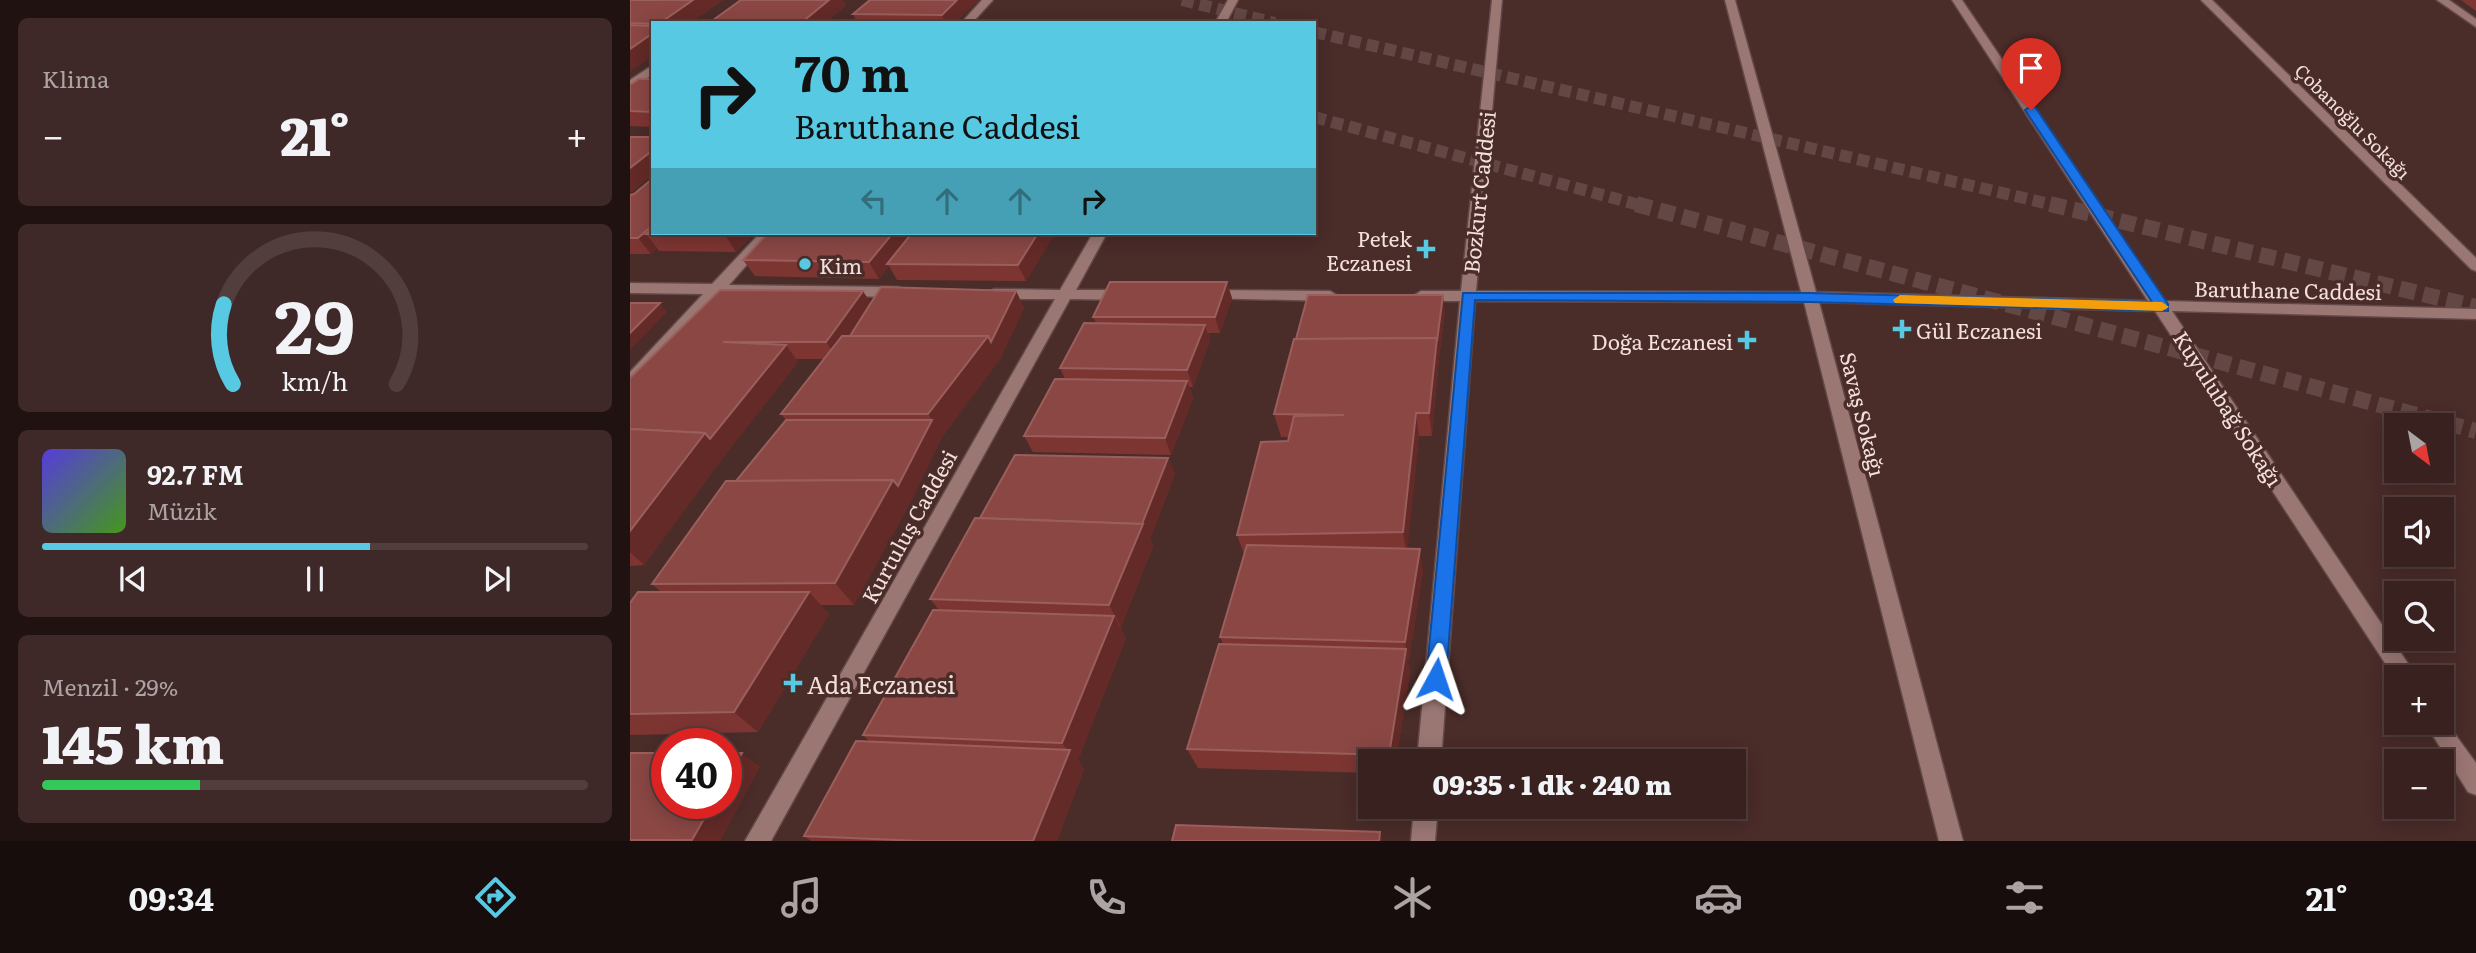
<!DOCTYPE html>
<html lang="tr">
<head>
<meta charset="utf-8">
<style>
  body { margin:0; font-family:Literata,serif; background:#3f2928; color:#f1f3f6; height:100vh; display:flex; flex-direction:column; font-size:26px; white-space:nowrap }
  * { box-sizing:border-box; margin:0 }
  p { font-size:23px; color:#aba3a4 }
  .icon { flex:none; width:38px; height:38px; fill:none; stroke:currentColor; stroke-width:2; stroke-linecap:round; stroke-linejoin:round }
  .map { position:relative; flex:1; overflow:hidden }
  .side { display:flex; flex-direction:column; gap:18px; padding:18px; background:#1f1211; width:630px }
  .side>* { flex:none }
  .guide { position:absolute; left:21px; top:21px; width:665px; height:214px; border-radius:0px; box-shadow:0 4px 18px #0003,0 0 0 2px #523e3d; background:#57c9e3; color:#111; overflow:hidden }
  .needle { width:46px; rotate:148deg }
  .buttons { position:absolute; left:1754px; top:413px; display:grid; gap:14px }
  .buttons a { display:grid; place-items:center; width:70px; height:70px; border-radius:0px; background:#38211f; box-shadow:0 4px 18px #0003,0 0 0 2px #523e3d; font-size:35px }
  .speed { position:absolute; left:21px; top:728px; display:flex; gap:14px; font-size:35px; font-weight:700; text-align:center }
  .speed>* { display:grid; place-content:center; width:91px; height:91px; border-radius:50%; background:#38211f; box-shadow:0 4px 18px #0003,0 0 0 2px #523e3d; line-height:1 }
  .speed .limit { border:10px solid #d22; background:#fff; color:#111 }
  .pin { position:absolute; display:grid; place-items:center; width:60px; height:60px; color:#fff; margin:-72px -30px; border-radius:50% 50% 50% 0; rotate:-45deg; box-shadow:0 0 7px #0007 }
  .pin .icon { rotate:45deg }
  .me { position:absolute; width:77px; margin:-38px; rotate:5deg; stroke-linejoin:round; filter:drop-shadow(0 0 5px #0008) }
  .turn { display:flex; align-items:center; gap:24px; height:147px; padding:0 28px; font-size:32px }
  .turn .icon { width:91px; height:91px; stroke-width:2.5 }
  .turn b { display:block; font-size:49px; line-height:60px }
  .lanes { display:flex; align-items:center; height:66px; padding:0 28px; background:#0003; justify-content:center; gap:35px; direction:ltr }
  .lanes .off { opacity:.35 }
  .big { font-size:52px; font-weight:800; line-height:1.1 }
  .side .card { flex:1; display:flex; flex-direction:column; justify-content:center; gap:10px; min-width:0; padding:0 24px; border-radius:10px; background:#3f2928 }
  .side .dial { align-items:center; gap:0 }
  .dial svg { height:182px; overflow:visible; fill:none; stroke:#523e3d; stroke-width:7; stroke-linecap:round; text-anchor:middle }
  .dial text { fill:#f1f3f6; stroke:none }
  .song { display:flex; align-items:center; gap:21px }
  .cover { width:84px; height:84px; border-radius:10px; background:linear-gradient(135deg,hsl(250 70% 55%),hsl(100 70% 35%)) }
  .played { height:7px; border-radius:4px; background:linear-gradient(90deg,#57c9e3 60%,#523e3d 60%) }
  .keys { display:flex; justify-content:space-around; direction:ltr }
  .heat { display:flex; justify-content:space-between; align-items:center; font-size:38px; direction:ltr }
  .charge { height:10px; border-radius:5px; background:linear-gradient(90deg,#34c759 29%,#523e3d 0) }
  .trip { position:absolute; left:728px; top:749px; width:388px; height:70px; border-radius:0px; background:#38211f; box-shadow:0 4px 18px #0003,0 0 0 2px #523e3d; font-weight:800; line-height:70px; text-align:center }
  .tabs { display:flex; height:112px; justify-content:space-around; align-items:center; background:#160d0c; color:#aba3a4 }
  .tabs .icon { width:49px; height:49px }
  .tabs .selected { color:#57c9e3 }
  .tabs b { font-size:32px; color:#f1f3f6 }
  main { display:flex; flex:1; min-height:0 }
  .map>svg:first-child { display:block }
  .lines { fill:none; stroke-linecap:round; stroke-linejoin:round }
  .major-tunnel-far1 { stroke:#634744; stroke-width:12; stroke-dasharray:12 6; stroke-linecap:butt }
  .major-tunnel { stroke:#634744; stroke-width:16; stroke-dasharray:16 8; stroke-linecap:butt }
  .minor-casing { stroke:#624846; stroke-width:3 }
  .minor { fill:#9b7774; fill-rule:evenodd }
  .wall { fill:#7d3532 }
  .shaded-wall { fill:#632a27 }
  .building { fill:#8a4744; stroke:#9a5f5c; stroke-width:2 }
  .route { fill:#1a73e8; stroke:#114b97; stroke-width:2 }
  .slow { fill:#f59e0b }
  .poi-dot { fill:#57c9e3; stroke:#4a2c29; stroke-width:2.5 }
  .labels { text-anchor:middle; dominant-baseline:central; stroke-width:7; stroke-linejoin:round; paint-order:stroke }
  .far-street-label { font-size:18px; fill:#f3dfdc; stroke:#4a2c29 }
  .street-label { font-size:21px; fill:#f3dfdc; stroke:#4a2c29 }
  .poi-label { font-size:21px; fill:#f3dfdc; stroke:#4a2c29; text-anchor:end }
  .near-poi-label { font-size:24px; fill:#f3dfdc; stroke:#4a2c29; text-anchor:start }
</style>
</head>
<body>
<main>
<section class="side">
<div class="card"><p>Klima</p>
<div class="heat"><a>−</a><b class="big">21°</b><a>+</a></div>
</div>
<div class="card dial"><svg viewBox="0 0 100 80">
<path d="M14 69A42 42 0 1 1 86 69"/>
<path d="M14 69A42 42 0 0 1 10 34" stroke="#57c9e3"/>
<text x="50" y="56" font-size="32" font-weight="700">29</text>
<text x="50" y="72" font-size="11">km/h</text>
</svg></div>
<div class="card">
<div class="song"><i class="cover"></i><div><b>92.7 FM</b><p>Müzik</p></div></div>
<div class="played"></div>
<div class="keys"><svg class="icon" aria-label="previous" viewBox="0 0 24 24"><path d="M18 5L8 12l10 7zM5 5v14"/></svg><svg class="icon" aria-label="pause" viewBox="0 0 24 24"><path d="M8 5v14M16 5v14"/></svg><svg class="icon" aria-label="next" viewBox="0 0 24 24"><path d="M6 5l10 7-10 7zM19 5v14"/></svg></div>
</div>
<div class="card"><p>Menzil · 29%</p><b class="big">145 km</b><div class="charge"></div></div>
</section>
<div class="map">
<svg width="1846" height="841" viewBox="0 0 1846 841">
  <rect width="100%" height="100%" fill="#4a2c29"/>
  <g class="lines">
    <g class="major-tunnel-far1">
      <path d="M 552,0 L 645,23"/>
      <path d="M 684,32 L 1428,206"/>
      <path d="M 684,117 L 1013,206"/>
    </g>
    <g class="major-tunnel">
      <path d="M 1006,204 L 1846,431"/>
      <path d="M 1420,204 L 1846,307"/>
    </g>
    <defs>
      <g id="minor">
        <path d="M 352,0 L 363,0 L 342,23 L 331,23 Z"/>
        <path d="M 598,0 L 608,0 L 596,23 L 585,23 Z"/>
        <path d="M 862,0 L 872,0 L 846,291 L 1171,292 L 1095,0 L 1105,0 L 1186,292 L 1518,301 L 1322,0 L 1332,0 L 1535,301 L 1846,309 L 1846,319 L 1542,311 L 1787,677 L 1766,677 L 1766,680 L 1525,311 L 1189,302 L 1333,841 L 1309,841 L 1174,302 L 845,301 L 811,761 L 787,761 L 830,301 L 791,301 L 783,296 L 791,291 L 831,291 Z"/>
        <path d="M 1571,0 L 1582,0 L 1846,258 L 1846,271 L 1841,269 Z"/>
        <path d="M 1807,0 L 1819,0 L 1846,19 L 1846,27 Z"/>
        <path d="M 23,65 L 23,74 L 0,90 L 0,80 Z"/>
        <path d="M 130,233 L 145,233 L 99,285 L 269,287 L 277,292 L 269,297 L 90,294 L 6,387 L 0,389 L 0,372 L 73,294 L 0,293 L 0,283 L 82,284 Z"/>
        <path d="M 463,233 L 477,233 L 446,290 L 497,290 L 505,295 L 497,300 L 440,299 L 141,841 L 115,841 L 425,299 L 364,299 L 356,294 L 364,289 L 430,290 Z"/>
        <path d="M 577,290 L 700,291 L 708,296 L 700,301 L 572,298 L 569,295 L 572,292 Z"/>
        <path d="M 1811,715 L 1846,763 L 1846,795 L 1838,792 L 1795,723 L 1811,723 Z"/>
        <path d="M 784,807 L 808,807 L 805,841 L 781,841 Z"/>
      </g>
    </defs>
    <use href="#minor" class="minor-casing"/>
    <use href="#minor" class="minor"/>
  </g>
  <g class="wall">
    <path d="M 0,0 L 93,0 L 60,23 L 23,23 L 23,55 L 0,71 Z"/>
    <path d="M 348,0 L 325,23 L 218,23 L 226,20 L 223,14 Z"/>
    <path d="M 1831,0 L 1846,0 L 1846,11 Z"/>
    <path d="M 23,79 L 23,127 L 0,126 L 0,85 Z"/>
    <path d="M 0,195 L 23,233 L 125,233 L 106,252 L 29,251 L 27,248 L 21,254 L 0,254 Z"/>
    <path d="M 138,233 L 279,233 L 280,235 L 282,233 L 427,233 L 424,237 L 421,237 L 422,238 L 396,281 L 267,280 L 259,266 L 249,279 L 125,276 L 113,260 Z"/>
    <path d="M 386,291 L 394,308 L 370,359 L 312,437 L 280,503 L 224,605 L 190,605 L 199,614 L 128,732 L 0,735 L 0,603 L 31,592 L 22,584 L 156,420 L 151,414 L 194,359 L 166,359 L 168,362 L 95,455 L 14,565 L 0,566 L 0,378 L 241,303 Z"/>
    <path d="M 602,298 L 590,333 L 578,333 L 580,341 L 563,387 L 559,387 L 563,398 L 541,455 L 403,452 L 394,436 L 435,379 L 430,368 L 466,323 L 463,317 Z"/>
    <path d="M 815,312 L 809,357 L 802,436 L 789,436 L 777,549 L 793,571 L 778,663 L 780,671 L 766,761 L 740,761 L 740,773 L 568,768 L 557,749 L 593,644 L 590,637 L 614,554 L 607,535 L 658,441 L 659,437 L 651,437 L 644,414 Z"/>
    <path d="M 538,458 L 545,474 L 520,539 L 523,546 L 491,627 L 490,627 L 496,638 L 448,760 L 454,769 L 427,841 L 181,841 L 174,836 L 240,742 L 233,735 L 309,610 L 300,599 L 350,518 Z"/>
  </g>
  <g class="shaded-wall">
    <path d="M 63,0 L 93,0 L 60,23 L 30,23 Z"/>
    <path d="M 199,0 L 213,0 L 216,6 L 196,23 L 171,23 Z"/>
    <path d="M 327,0 L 348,0 L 325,23 L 315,23 L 312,15 Z"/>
    <path d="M 23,33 L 23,55 L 0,71 L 0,49 Z"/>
    <path d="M 23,150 L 23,175 L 0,194 L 0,168 Z"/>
    <path d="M 23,225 L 23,233 L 16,234 L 27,248 L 21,254 L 8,238 Z"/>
    <path d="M 97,233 L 125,233 L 106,252 L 95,235 Z"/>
    <path d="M 263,233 L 279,233 L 282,238 L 257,264 L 259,266 L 249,279 L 239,262 Z"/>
    <path d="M 408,233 L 419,233 L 422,238 L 396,281 L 388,265 Z"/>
    <path d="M 597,282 L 602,298 L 590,333 L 585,317 Z"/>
    <path d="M 233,291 L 243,307 L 208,359 L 196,342 Z"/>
    <path d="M 386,291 L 394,308 L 370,359 L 312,437 L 280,503 L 224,605 L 205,583 L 263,480 L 302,420 L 298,414 Z"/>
    <path d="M 813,295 L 815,312 L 809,357 L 802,436 L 799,413 L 807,338 Z"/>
    <path d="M 30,303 L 37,312 L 0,350 L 0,333 Z"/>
    <path d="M 575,325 L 580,341 L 563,387 L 557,370 Z"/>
    <path d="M 156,345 L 168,362 L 95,455 L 14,565 L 0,552 L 0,531 L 75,433 Z"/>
    <path d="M 557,381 L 563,398 L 541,455 L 535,438 Z"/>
    <path d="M 786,413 L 789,436 L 777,555 L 773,532 Z"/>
    <path d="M 538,458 L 545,474 L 520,539 L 523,546 L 491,627 L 479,605 Z"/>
    <path d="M 790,549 L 793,571 L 779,663 L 775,642 Z"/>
    <path d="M 179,592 L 199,614 L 128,732 L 104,712 Z"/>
    <path d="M 484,616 L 496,638 L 448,760 L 454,769 L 427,841 L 403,841 L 439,752 L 432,743 Z"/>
    <path d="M 776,649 L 780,671 L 766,761 L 761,761 L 759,755 Z"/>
    <path d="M 112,753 L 130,767 L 90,841 L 64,841 L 62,840 L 83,803 L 96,803 L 96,781 Z"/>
    <path d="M 750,832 L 753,841 L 749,841 Z"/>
  </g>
  <g class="building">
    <path d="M 0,0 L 63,0 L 30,23 L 23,23 L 23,24 L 0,23 Z"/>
    <path d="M 111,0 L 199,0 L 171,23 L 79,23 Z"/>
    <path d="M 240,0 L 327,0 L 312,15 L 223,14 Z"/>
    <path d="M 222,20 L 307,21 L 305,23 L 218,23 Z"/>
    <path d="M 0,25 L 23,26 L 23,33 L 0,49 Z"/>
    <path d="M 9,79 L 23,79 L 23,112 L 0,111 L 0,85 Z"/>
    <path d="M 0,137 L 23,137 L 23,150 L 0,168 Z"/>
    <path d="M 22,179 L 23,225 L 8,238 L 0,238 L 0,195 L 4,194 Z"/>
    <path d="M 23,228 L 23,233 L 97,233 L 95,235 L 16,234 Z"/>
    <path d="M 138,233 L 263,233 L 239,262 L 113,260 Z"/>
    <path d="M 282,233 L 408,233 L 388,265 L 257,264 Z"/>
    <path d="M 480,282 L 597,282 L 585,317 L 463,317 Z"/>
    <path d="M 251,287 L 386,291 L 361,342 L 358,336 L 220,336 Z"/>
    <path d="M 90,290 L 233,291 L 196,342 L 93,342 L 156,345 L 80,439 L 75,433 L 0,429 L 0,378 Z"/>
    <path d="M 678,295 L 813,295 L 807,341 L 807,338 L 666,339 Z"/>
    <path d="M 0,303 L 30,303 L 0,333 Z"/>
    <path d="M 454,323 L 575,325 L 557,370 L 430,368 Z"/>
    <path d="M 212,336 L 358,336 L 298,414 L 151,414 Z"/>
    <path d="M 807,338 L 799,413 L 786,413 L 773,532 L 607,535 L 631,442 L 658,441 L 664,416 L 714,415 L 644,414 L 664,339 Z"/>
    <path d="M 425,379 L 557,381 L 535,438 L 394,436 Z"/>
    <path d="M 156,420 L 302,420 L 268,486 L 263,480 L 106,481 Z"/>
    <path d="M 0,429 L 75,433 L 0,531 Z"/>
    <path d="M 385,455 L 538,458 L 512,524 L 350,518 Z"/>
    <path d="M 263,480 L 205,583 L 22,584 L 96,481 Z"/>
    <path d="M 345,518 L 513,524 L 479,605 L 300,599 Z"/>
    <path d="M 617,545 L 790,549 L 775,642 L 590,637 Z"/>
    <path d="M 8,592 L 179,592 L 104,712 L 0,714 L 0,603 Z"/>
    <path d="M 303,610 L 484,616 L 432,743 L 233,735 Z"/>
    <path d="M 589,644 L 776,649 L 759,755 L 557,749 Z"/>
    <path d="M 226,741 L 440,750 L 403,841 L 291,841 L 174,836 Z"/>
    <path d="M 0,753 L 37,753 L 37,803 L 83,803 L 62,840 L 0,840 Z"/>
    <path d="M 96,753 L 112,753 L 96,781 Z"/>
    <path d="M 546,825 L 750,832 L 749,841 L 542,841 Z"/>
  </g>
  <path class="route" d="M 1401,106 L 1405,107 L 1538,304 L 1538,311 L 1180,302 L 845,300 L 816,679 L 813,685 L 806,688 L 799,685 L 796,679 L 833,293 L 1180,293 L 1522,302 L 1395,110 Z"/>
  <path class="slow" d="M 1270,295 L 1532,302 L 1539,307 L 1532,311 L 1265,303 L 1263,300 Z"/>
  <g class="poi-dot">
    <path d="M792.5 238.5h7v7h7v7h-7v7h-7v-7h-7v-7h7z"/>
    <circle cx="175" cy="264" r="7"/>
    <path d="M1268.5 318.5h7v7h7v7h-7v7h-7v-7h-7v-7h7z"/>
    <path d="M1113.5 329.5h7v7h7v7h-7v7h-7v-7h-7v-7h7z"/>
    <path d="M159.5 672.5h7v7h7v7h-7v7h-7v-7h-7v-7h7z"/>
  </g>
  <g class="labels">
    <g class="far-street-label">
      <text transform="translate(1723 121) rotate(45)">Çobanoğlu Sokağı</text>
    </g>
    <g class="street-label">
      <text transform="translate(848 192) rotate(-84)">Bozkurt Caddesi</text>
      <text transform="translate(1658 289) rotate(1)">Baruthane Caddesi</text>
      <text transform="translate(1599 408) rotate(57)">Kuyulubağ Sokağı</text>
      <text transform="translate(1234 414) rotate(76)">Savaş Sokağı</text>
      <text transform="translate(278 526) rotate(-61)">Kurtuluş Caddesi</text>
    </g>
    <g class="poi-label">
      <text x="782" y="237">Petek<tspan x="782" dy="24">Eczanesi</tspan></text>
      <text x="189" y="264" text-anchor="start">Kim</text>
      <text x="1286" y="329" text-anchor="start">Gül Eczanesi</text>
      <text x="1103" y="340">Doğa Eczanesi</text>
    </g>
    <g class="near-poi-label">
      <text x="177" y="683">Ada Eczanesi</text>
    </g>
  </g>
</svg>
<div class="buttons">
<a><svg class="needle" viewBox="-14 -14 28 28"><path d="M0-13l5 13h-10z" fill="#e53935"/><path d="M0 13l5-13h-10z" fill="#aba3a4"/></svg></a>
<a><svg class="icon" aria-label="sound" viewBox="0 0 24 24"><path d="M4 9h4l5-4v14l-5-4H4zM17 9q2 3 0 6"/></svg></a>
<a><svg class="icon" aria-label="search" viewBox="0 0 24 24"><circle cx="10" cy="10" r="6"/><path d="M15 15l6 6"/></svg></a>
<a>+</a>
<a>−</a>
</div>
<div class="speed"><div class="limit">40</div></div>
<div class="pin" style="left:1401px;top:110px;background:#d93025"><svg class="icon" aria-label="arrive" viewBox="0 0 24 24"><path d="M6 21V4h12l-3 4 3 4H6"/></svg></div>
<svg class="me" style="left:806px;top:679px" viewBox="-20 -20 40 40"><path d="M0-17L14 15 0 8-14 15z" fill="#1a73e8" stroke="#fff" stroke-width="4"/></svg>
<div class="trip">09:35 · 1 dk · 240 m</div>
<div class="guide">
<div class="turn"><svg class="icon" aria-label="right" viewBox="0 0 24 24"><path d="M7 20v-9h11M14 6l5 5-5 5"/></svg><div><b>70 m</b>Baruthane Caddesi</div></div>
<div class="lanes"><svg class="icon off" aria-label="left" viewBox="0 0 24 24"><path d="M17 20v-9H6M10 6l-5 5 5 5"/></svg><svg class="icon off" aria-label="ahead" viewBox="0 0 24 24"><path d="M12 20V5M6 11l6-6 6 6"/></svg><svg class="icon off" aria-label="ahead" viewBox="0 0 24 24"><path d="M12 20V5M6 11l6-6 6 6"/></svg><svg class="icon" aria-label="right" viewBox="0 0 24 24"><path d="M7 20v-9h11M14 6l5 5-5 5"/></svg></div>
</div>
</div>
</main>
<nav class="tabs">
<b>09:34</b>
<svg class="icon selected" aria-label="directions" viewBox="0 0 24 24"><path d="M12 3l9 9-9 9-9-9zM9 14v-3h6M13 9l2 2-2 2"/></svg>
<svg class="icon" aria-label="music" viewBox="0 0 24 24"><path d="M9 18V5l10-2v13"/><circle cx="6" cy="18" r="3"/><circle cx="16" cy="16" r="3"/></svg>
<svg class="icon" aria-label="phone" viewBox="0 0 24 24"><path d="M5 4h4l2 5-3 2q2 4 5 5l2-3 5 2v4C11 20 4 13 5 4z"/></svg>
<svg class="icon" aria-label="climate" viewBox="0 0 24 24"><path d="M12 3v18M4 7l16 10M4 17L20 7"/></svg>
<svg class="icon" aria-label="car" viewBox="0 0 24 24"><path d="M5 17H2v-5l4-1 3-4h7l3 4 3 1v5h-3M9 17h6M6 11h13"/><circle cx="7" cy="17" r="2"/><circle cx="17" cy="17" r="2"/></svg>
<svg class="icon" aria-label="filters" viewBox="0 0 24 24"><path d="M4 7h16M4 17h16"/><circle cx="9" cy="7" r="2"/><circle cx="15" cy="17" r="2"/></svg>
<b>21°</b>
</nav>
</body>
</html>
